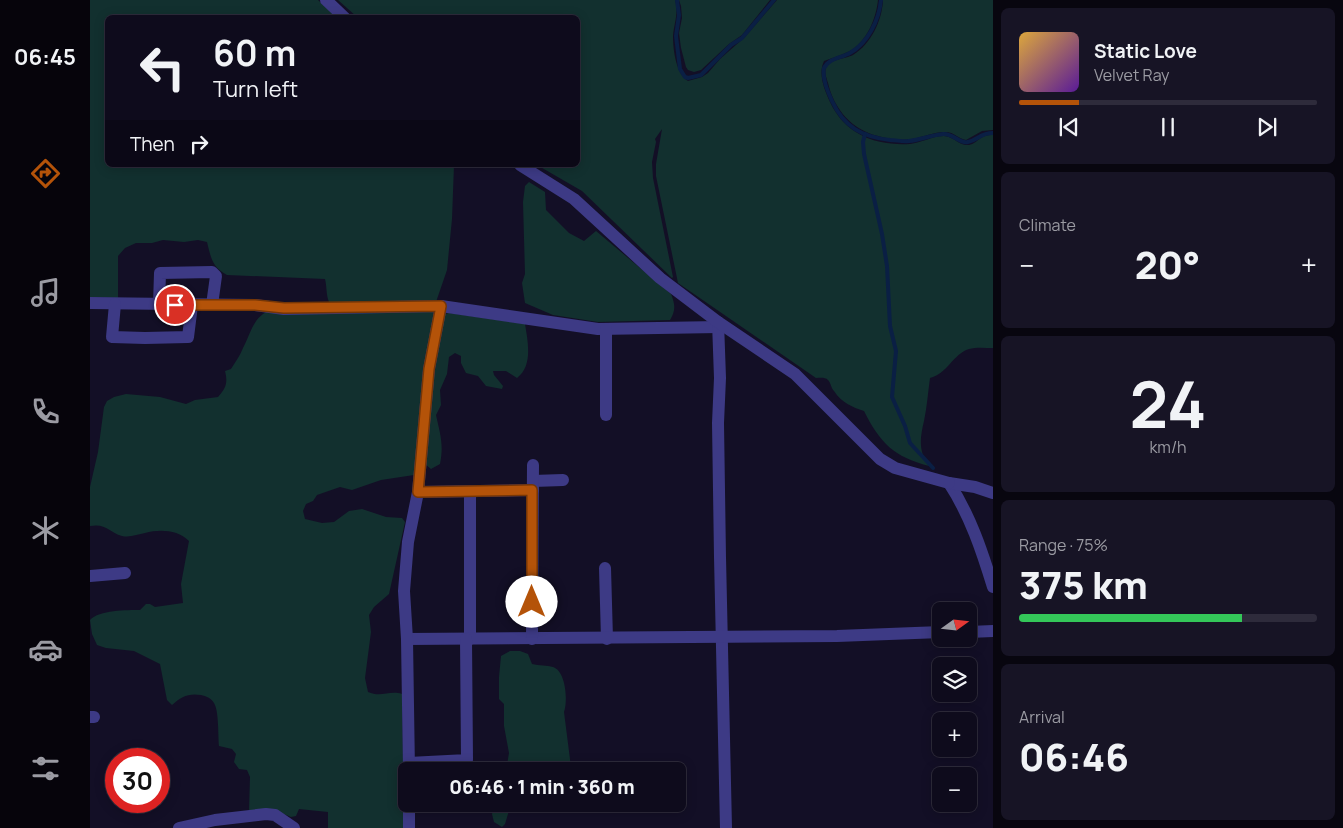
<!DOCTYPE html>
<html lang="en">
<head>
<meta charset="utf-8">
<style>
  body { margin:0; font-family:Manrope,sans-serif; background:#171425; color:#f1f3f6; height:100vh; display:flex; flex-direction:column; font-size:19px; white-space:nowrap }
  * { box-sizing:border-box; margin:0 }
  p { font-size:16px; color:#9b9ba3 }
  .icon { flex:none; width:28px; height:28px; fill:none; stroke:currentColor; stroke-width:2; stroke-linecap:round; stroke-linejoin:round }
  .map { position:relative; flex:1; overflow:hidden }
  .details { display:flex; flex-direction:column; gap:8px; padding:8px; background:#08060f; width:350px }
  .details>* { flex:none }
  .hud { position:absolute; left:15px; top:15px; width:475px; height:152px; border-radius:8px; box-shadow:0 2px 12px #0003,0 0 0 1px #2e2b3b; background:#0e0b1c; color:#f1f3f6; overflow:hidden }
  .needle { width:32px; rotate:75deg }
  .tools { position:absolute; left:842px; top:602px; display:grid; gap:10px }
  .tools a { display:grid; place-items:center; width:45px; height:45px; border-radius:8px; background:#0e0b1c; box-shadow:0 2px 12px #0003,0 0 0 1px #2e2b3b; font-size:25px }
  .speed { position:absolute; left:15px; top:748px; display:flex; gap:10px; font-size:25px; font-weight:700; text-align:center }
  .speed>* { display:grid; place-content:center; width:65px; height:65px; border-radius:50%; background:#0e0b1c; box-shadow:0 2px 12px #0003,0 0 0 1px #2e2b3b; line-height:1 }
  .speed .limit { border:8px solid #d22; background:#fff; color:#111 }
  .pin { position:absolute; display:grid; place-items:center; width:42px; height:42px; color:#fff; margin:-21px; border:2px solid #fff; border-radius:50%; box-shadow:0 1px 5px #0007 }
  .me { position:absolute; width:55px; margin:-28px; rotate:0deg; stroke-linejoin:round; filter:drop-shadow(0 0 4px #0008) }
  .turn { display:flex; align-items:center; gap:18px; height:105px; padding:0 25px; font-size:22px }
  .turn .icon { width:65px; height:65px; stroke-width:2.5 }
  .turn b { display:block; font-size:35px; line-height:42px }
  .then { display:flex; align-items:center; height:48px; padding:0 25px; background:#0003; gap:10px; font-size:19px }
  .big { font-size:38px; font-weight:800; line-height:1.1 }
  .details .widget { flex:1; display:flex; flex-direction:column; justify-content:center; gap:8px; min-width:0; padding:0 18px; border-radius:8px; background:#171425 }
  .details .dial { align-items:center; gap:0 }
  .dial b { font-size:65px; line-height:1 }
  .song { display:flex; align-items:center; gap:15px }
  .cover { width:60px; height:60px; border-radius:8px; background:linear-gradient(135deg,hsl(40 70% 55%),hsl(270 70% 35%)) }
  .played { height:5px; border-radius:2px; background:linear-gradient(90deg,#b45309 20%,#2e2b3b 20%) }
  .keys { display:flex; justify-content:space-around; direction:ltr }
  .heat { display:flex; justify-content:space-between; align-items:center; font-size:28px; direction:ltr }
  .charge { height:8px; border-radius:4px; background:linear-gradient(90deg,#34c759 75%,#2e2b3b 0) }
  .trip { position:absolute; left:308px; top:762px; width:288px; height:50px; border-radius:8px; background:#0e0b1c; box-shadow:0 2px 12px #0003,0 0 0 1px #2e2b3b; font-weight:800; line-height:50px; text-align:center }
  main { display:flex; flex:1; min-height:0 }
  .tabs { display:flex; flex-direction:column; width:90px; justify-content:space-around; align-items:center; background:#06040b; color:#9b9ba3 }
  .tabs .icon { width:35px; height:35px }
  .tabs .selected { color:#b45309 }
  .tabs b { font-size:22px; color:#f1f3f6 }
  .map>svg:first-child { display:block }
  .green { fill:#12302f }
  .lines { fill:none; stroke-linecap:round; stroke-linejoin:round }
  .stream { stroke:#0a1f44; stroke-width:4 }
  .minor { stroke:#3d3a85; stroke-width:12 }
  .tertiary { stroke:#3d3a85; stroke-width:12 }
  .route-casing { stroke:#753606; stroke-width:12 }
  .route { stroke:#b45309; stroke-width:9 }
</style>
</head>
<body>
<main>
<nav class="tabs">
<b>06:45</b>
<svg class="icon selected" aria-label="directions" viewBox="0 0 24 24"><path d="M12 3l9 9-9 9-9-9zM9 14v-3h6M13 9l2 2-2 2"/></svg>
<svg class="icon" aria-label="music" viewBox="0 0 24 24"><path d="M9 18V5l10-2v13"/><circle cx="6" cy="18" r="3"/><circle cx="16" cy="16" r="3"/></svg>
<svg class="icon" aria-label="phone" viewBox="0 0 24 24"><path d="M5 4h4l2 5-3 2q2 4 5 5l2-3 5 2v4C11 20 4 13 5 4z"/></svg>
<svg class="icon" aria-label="climate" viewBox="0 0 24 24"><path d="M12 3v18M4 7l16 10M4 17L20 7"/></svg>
<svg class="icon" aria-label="car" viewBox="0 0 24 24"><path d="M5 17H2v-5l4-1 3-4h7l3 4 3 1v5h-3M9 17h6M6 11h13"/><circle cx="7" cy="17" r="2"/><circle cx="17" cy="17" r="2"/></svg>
<svg class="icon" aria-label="filters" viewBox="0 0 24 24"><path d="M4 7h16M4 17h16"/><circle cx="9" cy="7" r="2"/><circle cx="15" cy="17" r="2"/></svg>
</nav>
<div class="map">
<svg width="903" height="828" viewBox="0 0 903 828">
  <rect width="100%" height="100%" fill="#130f26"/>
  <g class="green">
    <path d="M 0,0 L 228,0 L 246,17 L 18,18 L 18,165 L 364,165 L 362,219 L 357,270 L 346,302 L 239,302 C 236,295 237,287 235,279 L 137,275 C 122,267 121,258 117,242 L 108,240 L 94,242 L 73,240 L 62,243 L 46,243 L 35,248 L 28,256 L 28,298 L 0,297 Z"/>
    <path d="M 248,0 L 585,0 C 589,13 584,23 583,36 C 583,50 586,74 598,81 L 612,77 L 618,73 L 630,59 L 655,37 L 687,0 L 788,0 C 786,19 777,41 760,51 C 752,55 742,58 734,61 C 728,74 734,89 740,102 C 755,134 785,146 820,144 C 831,143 842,136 854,136 C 863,136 869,146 879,145 C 889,143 888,135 903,135 L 903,348 C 895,348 886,347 879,349 C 863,354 857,374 840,378 C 838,392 837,407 834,421 C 830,438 828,451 839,466 C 804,457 790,443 774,411 C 762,407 752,403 744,391 C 741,388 741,383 738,380 C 735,377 730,378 726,378 L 588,283 L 566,176 L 566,164 L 572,129 L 565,139 L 566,142 L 562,162 L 563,178 L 583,277 L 582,278 L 492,191 L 447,165 L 488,165 L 488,18 L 267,17 Z"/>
    <path d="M 589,0 L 680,0 L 652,35 L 639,44 L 611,70 L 604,72 L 598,70 L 596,67 L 591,48 L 589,33 L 592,18 L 591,6 Z"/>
    <path d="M 793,0 L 903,0 L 903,130 L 892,131 L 876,140 C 868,139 865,132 855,132 C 844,132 833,137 822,139 C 811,141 798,139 788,136 C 762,130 744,109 738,83 C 737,79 734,73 736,68 C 740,59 755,59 763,55 C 781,44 792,21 793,0 Z"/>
    <path d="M 439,182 L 455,192 L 456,210 L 479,233 L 494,241 L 506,231 L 581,294 C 585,304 586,310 580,320 L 508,322 L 463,315 L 435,303 L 432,283 L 435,274 L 433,202 L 435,186 Z"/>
    <path d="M 180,310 L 344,310 L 324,475 L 291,480 L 262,490 L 250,487 L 227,495 L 223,501 L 216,504 L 213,511 L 215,519 L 232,523 L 244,522 L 259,511 L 272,509 L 296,517 L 312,518 L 315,522 L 299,594 L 284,607 L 279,615 L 281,632 L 275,678 L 278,692 C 291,698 299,690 312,694 L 314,828 L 238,828 L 238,812 L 209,809 L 206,816 L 201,817 L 189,812 L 159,812 L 160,777 L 157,770 L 149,769 L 144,762 L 146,754 L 142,749 L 129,746 C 128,735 129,711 124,703 C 121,698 116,696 111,695 C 98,693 91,697 82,705 L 77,700 L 70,664 L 44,651 L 16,648 L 7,645 L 2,634 L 0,620 C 9,610 37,610 50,610 L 56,604 L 60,604 L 65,607 L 93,603 L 91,584 L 99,541 C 88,530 70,529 55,533 C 48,534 40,538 32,536 C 19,532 16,523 0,526 L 0,487 L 8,452 L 14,407 L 17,401 L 24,397 L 36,394 L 70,397 L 96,404 L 105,400 L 128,397 C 136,388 138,383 135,371 L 141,369 C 145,362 150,356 153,348 C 161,333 163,317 180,310 Z"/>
    <path d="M 359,313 L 435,324 C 438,342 443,366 427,378 L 416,371 L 403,371 L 404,375 L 413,386 L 412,389 L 396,386 L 388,376 L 376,373 L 371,363 L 371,356 L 365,353 L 359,357 L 357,374 L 350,390 L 351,405 L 346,415 C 350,434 354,444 350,464 L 341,469 L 335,464 L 344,376 L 354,314 Z"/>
    <path d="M 420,651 L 430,651 L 438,654 L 442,664 C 449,666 457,665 463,667 C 476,671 478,701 474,712 L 481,767 L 478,771 L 416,771 L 419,753 L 414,726 L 414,704 L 409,699 L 409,677 L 411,656 Z"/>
    <path d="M 405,804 L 421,804 L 415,824 L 412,827 L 404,822 L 402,814 Z"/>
  </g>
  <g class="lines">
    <g class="stream">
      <path d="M 587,0 L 589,15 L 586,36 L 590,69 L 595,77 L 598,78 L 611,75 L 641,45 L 652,38 L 684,0"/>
      <path d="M 791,0 C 789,20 778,43 760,53 C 751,58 739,58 734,68 C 732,79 738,92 742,101 C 754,127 772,137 800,140 C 806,140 813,142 819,141 C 830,140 842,135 853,134 C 863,133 869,144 878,142 C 888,140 890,133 903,133"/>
      <path d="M 775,134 L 773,142 L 774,154 L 792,234 L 797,266 L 800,326 L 806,351 L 802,397 L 815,426 L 820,443 L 843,468"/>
    </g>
    <g class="minor">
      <path d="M 0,303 L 165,305 L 194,309 L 351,306 L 508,329 L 629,327"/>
      <path d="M 25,304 L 22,337 L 55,338 L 98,337 L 102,305"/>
      <path d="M 69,305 L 70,273 L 122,272 L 126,276 L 122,305"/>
      <path d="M 628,322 L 630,378 L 628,423 L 630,557 L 636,828"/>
      <path d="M 516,329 L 516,415"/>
      <path d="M 443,481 L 473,480"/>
      <path d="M 859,483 C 880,515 892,551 903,587"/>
      <path d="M 859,483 L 885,487 L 903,493"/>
      <path d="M 328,492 L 443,490"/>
      <path d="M 380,492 L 380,639"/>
      <path d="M 515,568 L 517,639"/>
      <path d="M 0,576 L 35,573"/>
      <path d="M 879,632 L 903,631"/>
      <path d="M 317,639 L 747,636 L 851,632"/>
      <path d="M 442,639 L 443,465"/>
      <path d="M 0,717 L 4,717"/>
      <path d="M 319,763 L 377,760 L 376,639"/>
      <path d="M 319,771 L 317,639 L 314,591 L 318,542 L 328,492 L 339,369 L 351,306"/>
      <path d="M 319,804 L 319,828"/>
      <path d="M 89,828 L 125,820 L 176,814 L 185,815 L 204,828"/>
    </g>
    <g class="tertiary">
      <path d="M 236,0 L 255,18"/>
      <path d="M 430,165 L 484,199 L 570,278 L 628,322 L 705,374 L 790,459 L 805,468 L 859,483"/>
    </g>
  </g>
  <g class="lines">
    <defs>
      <path id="route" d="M 85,305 L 165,305 L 194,308 L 351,306 L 339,369 L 328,492 L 442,490 L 442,602"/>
    </defs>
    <use href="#route" class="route-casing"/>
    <use href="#route" class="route"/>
  </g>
</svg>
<div class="tools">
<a><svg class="needle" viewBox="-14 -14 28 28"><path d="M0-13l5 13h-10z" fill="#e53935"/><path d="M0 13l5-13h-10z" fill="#9b9ba3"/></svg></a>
<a><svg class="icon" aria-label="layers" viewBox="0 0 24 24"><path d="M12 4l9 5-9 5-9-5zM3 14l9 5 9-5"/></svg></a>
<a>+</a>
<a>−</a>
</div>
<div class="speed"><div class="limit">30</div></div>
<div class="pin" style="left:85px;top:305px;background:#d93025"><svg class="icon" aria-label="arrive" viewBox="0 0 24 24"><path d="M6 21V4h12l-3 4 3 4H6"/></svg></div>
<svg class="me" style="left:442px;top:602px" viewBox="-20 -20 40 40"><circle r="19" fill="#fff"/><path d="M0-13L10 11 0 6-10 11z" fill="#b45309"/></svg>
<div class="trip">06:46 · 1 min · 360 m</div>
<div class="hud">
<div class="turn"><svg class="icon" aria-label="left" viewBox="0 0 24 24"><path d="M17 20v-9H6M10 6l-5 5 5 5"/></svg><div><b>60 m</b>Turn left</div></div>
<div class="then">Then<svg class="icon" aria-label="right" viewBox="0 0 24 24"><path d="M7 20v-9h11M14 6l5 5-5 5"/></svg></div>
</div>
</div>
<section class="details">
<div class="widget">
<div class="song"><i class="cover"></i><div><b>Static Love</b><p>Velvet Ray</p></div></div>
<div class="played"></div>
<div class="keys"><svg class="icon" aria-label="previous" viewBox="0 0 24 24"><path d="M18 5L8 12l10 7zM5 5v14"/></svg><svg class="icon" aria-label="pause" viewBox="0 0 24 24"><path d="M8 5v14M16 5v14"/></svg><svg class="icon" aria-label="next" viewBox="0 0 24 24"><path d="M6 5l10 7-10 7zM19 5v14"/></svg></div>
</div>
<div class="widget"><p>Climate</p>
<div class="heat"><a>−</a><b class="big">20°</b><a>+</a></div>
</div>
<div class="widget dial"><b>24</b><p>km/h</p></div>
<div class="widget"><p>Range · 75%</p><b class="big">375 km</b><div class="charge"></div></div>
<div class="widget"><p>Arrival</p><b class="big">06:46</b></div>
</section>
</main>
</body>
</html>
